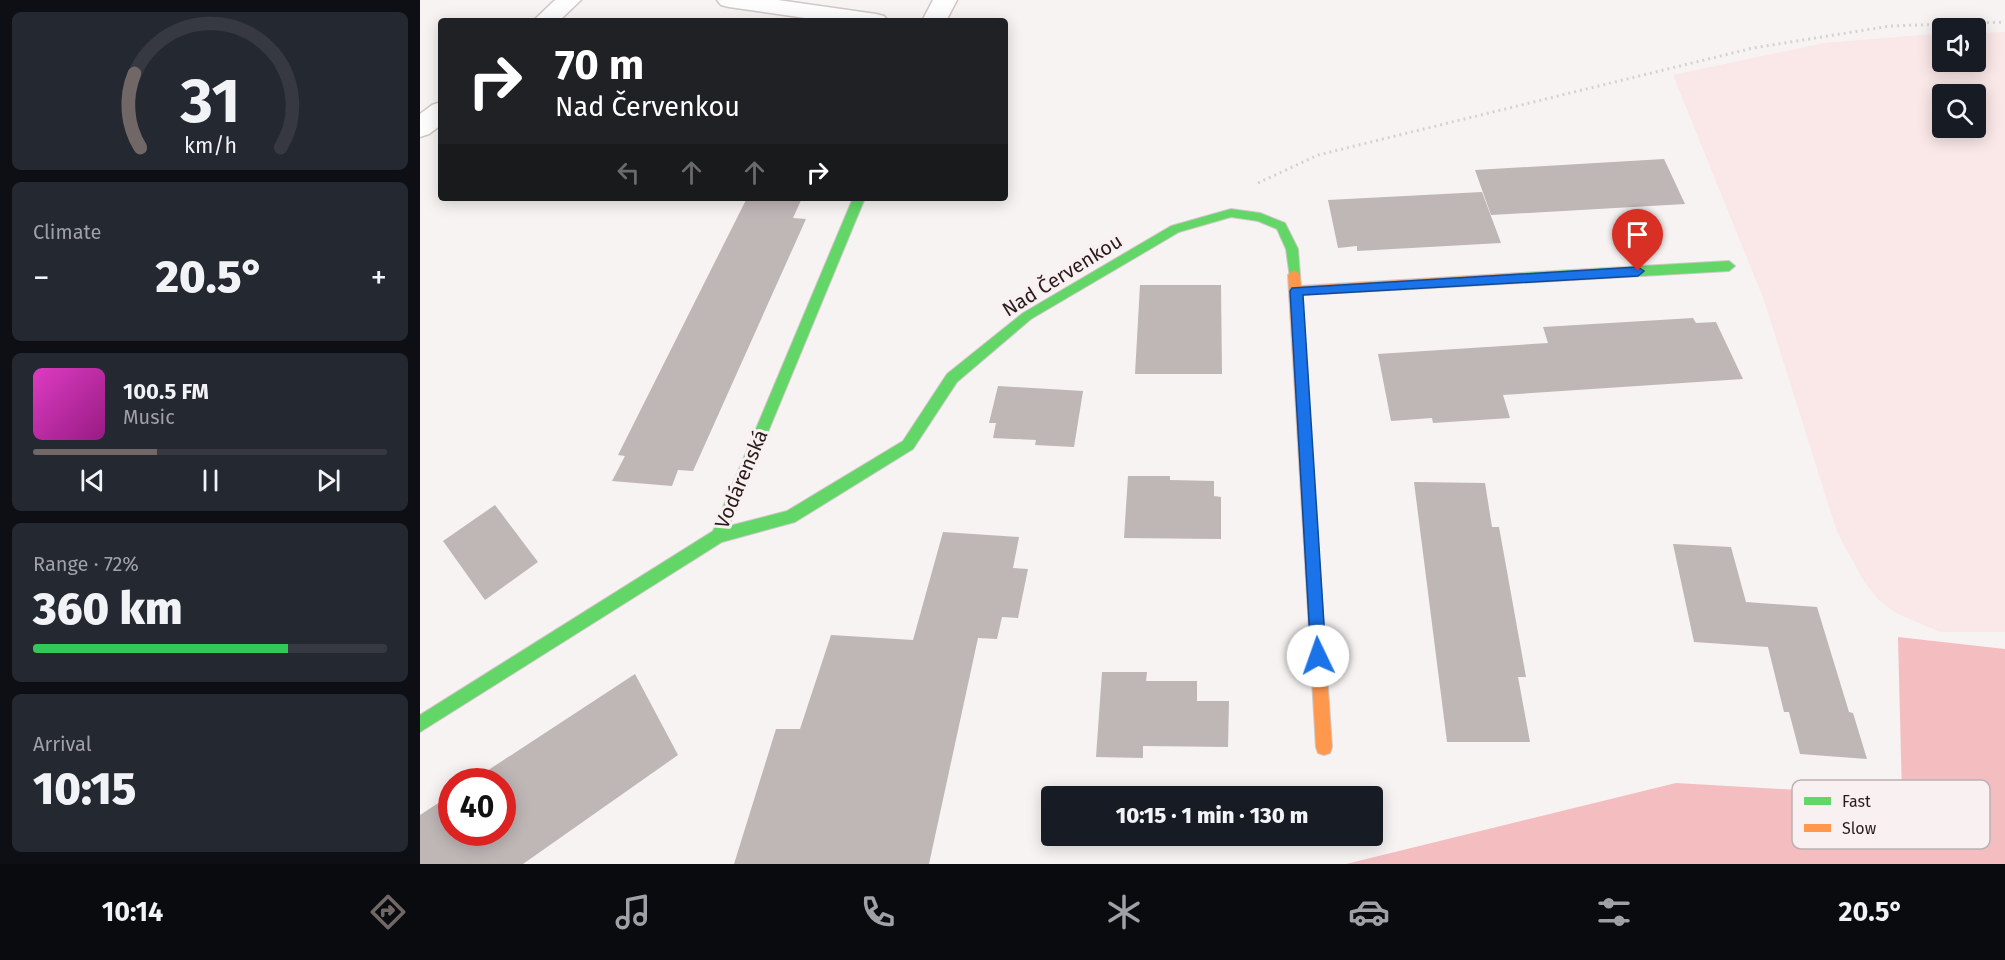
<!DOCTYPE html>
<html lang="en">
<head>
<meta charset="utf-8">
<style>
  body { margin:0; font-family:"Fira Sans",sans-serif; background:#242831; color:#f1f3f6; height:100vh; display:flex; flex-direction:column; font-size:22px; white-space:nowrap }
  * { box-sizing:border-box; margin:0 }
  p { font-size:20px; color:#9ea1a6 }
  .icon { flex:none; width:33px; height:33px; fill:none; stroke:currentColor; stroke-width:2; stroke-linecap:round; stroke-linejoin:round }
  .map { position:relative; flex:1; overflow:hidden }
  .side { display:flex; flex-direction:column; gap:12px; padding:12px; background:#0d0f14; width:420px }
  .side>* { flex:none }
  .hud { position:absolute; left:18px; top:18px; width:570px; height:183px; border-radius:6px; box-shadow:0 3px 15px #0003; background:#202124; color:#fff; overflow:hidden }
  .controls { position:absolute; left:1512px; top:18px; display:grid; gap:12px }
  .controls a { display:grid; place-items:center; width:54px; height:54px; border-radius:6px; background:#171b24; box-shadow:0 3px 15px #0003; font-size:30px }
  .speed { position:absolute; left:18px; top:768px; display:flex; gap:12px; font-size:30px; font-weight:700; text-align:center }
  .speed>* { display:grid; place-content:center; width:78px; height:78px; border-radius:50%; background:#171b24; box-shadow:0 3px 15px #0003; line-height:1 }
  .speed .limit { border:9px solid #d22; background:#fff; color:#111 }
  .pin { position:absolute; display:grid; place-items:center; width:51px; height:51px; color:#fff; margin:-62px -26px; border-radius:50% 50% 50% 0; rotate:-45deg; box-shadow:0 0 6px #0007 }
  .pin .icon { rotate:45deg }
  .me { position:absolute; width:66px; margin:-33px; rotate:357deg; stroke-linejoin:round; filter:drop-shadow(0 0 4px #0008) }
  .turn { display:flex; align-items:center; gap:21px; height:126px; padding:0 18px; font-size:27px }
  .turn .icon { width:78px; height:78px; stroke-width:2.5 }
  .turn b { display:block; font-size:42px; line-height:51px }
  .lanes { display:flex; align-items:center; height:57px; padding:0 18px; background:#0003; justify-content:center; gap:30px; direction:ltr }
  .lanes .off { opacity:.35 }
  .big { font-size:45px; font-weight:800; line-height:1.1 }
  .side .widget { flex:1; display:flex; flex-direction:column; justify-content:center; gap:9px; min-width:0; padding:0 21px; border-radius:9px; background:#242831 }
  .side .dial { align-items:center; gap:0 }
  .dial svg { height:156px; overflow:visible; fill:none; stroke:#363941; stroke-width:7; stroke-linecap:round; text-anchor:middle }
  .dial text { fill:#f1f3f6; stroke:none }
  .song { display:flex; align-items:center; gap:18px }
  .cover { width:72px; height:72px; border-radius:9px; background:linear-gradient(135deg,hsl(310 70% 55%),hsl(310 70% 35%)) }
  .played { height:6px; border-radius:3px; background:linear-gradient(90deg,#726767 35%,#363941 35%) }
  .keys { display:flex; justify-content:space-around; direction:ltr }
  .heat { display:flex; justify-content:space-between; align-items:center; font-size:33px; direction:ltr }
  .charge { height:9px; border-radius:4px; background:linear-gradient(90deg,#34c759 72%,#363941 0) }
  .trip { position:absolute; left:621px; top:786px; width:342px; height:60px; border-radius:6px; background:#171b24; box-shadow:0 3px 15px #0003; font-weight:800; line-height:60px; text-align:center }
  .menu { display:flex; height:96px; justify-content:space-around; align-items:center; background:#090b0e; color:#9ea1a6 }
  .menu .icon { width:42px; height:42px }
  .menu .current { color:#726767 }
  .menu b { font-size:27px; color:#f1f3f6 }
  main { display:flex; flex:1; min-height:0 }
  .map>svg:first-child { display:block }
  .green { fill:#fae7e7; fill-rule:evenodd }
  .forest { fill:#f4bec0 }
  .building { fill:#bfb6b6 }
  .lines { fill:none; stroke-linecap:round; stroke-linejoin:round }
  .street-casing { stroke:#d0c7c7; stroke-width:3 }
  .fast-casing { stroke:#d0c7c7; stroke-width:2 }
  .slow-casing { stroke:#d0c7c7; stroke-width:2 }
  .path { stroke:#d5d2d2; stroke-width:3; stroke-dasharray:2 4; stroke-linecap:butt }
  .street { fill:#fefdfd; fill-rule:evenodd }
  .fast { fill:#63d668; fill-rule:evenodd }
  .slow { fill:#ff974d; fill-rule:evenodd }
  .route { fill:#1a73e8; stroke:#114b97; stroke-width:1.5 }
  .labels { text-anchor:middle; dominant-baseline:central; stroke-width:6; stroke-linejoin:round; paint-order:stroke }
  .street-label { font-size:20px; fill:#2a1b1b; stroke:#f9f1f1 }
  .key { fill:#f9f1f1; stroke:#bbb1b1; stroke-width:1.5 }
  .key-label { font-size:16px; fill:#2a1b1b }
</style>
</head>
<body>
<main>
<section class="side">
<div class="widget dial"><svg viewBox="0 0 100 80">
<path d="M14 69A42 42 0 1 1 86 69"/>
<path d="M14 69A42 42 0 0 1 11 31" stroke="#726767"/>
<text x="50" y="56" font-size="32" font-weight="700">31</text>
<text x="50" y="72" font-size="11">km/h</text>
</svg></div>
<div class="widget"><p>Climate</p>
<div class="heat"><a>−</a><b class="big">20.5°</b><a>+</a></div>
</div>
<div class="widget">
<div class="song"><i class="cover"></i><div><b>100.5 FM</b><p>Music</p></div></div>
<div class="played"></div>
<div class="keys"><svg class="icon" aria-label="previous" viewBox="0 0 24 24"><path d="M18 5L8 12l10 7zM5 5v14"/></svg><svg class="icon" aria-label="pause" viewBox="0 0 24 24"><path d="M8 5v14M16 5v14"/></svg><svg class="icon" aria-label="next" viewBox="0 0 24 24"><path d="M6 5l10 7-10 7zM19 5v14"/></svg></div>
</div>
<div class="widget"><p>Range · 72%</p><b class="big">360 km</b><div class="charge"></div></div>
<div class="widget"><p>Arrival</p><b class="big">10:15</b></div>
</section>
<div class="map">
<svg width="1585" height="864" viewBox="0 0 1585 864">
  <rect width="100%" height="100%" fill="#f7f3f3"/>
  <path class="green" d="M 1585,32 L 1585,632 L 1520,632 L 1476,613 L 1459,600 L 1445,583 L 1417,532 L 1344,300 L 1253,75 L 1404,43 L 1515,34 L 1522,34 L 1522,62 L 1556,62 L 1556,33 ZM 1522,94 L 1556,94 L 1556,128 L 1522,128 Z"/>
  <path class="forest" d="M 1478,637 L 1585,649 L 1585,864 L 926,864 L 1256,783 L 1482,796 Z"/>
  <g class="building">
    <path d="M 1244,159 L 1265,204 L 1071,215 L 1055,170 Z"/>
    <path d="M 1062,192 L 1081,243 L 937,251 L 937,246 L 918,248 L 908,200 Z"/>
    <path d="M 327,198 L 382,198 L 373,218 L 386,219 L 273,471 L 258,470 L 252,486 L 192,481 L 205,456 L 198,455 Z"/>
    <path d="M 720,285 L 801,285 L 802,374 L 715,374 Z"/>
    <path d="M 1273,318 L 1276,323 L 1296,322 L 1323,379 L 1083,395 L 1090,418 L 1013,423 L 1012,418 L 971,421 L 958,354 L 1128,343 L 1123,327 Z"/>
    <path d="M 578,386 L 663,391 L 654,447 L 615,445 L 616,440 L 573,438 L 576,423 L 569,423 Z"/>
    <path d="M 708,476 L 750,476 L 750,480 L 794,481 L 794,496 L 801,497 L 801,539 L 704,538 Z"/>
    <path d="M 994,482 L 1065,483 L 1072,527 L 1079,527 L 1106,677 L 1098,677 L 1110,742 L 1027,742 Z"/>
    <path d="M 75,505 L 118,562 L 65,600 L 23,541 Z"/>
    <path d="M 523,532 L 599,537 L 593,568 L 608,569 L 598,618 L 582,617 L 577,639 L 558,638 L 509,864 L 314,864 L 356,729 L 380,729 L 411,635 L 493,640 Z"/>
    <path d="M 1253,544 L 1311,547 L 1326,602 L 1397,607 L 1429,712 L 1433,713 L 1447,759 L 1380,754 L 1369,712 L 1364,712 L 1348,647 L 1274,642 Z"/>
    <path d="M 682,672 L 727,672 L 726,681 L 777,681 L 777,701 L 809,701 L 808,747 L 723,746 L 723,758 L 676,757 Z"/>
    <path d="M 215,674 L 258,755 L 103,864 L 0,864 L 0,815 L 32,794 L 32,832 L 82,832 L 82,782 L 50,782 Z"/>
  </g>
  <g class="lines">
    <defs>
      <g id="street">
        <path d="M 135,0 L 161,0 L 139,21 L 113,21 Z"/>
        <path d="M 297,0 L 358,0 L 456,14 L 464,16 L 468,21 L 406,21 L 309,7 L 301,5 Z"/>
        <path d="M 513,0 L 537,0 L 526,21 L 502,21 Z"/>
        <path d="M 21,102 L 21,125 L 9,134 L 0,137 L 0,114 L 12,105 Z"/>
      </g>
      <g id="fast">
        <path d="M 433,198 L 445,198 L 309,526 L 367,511 L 483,441 L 527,374 L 603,313 L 751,226 L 811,209 L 840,213 L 865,223 L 878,249 L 880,275 L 878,278 L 870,278 L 866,249 L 857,229 L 838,221 L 811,217 L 759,232 L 611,319 L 537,382 L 493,449 L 375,522 L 302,542 L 0,732 L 0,715 L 293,531 Z"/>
        <path d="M 1309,261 L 1315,266 L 1309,271 L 1100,283 L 1094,278 L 1100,273 Z"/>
      </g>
      <path id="slow" d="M 874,270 L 880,275 L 881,286 L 1100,273 L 1106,278 L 1100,283 L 881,295 L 912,747 L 910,753 L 904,755 L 898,753 L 896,747 L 868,275 Z"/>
    </defs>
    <use href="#street" class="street-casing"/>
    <use href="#fast" class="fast-casing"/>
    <use href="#slow" class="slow-casing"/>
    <path class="path" d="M 838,183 L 898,155 L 1333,48 L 1470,26 L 1585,22"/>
    <use href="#street" class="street"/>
    <use href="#fast" class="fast"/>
    <use href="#slow" class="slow"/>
  </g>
  <path class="route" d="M 1218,267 L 1224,271 L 1218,276 L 883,295 L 906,656 L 904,661 L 898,664 L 893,661 L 891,656 L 870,291 L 872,288 Z"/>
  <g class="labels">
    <g class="street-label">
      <text transform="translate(642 275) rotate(-32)">Nad Červenkou</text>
      <text transform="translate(321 479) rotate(-67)">Vodárenská</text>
    </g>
  </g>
  <rect x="1372" y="780" width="198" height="69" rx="9" class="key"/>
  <rect x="1384" y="797" width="27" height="8" fill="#63d668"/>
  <rect x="1384" y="824" width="27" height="8" fill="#ff974d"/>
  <g class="key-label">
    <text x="1422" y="807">Fast</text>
    <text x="1422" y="834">Slow</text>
  </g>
</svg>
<div class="controls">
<a><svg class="icon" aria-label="sound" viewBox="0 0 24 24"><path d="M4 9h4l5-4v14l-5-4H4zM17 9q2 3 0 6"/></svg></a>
<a><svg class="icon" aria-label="search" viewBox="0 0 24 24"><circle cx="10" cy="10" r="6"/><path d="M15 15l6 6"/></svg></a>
</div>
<div class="speed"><div class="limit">40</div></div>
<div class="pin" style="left:1218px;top:271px;background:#d93025"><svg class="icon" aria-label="arrive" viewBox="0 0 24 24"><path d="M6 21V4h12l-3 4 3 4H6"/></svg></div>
<svg class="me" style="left:898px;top:656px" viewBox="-20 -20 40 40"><circle r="19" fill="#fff"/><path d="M0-13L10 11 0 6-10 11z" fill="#1a73e8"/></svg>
<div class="trip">10:15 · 1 min · 130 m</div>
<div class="hud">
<div class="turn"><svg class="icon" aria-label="right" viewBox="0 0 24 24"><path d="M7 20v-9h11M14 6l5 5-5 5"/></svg><div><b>70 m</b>Nad Červenkou</div></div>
<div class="lanes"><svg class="icon off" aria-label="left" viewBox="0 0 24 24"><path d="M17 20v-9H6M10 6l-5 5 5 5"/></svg><svg class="icon off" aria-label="ahead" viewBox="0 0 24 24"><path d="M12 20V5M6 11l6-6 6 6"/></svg><svg class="icon off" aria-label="ahead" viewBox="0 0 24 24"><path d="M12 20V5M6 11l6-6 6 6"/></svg><svg class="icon" aria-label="right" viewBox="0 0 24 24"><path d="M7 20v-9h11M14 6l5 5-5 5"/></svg></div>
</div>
</div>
</main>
<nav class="menu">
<b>10:14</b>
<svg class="icon current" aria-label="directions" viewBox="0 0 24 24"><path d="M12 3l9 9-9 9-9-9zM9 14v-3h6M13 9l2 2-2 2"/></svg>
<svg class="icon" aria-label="music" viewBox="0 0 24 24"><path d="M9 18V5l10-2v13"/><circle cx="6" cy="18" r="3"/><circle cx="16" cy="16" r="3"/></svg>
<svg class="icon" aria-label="phone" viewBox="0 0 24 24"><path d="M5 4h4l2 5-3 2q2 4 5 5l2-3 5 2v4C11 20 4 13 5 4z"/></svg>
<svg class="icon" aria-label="climate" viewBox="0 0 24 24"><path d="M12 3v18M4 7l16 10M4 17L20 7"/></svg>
<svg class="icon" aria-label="car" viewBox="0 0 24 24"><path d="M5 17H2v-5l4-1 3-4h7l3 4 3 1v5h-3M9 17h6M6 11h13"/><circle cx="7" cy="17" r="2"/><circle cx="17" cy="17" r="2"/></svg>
<svg class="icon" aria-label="filters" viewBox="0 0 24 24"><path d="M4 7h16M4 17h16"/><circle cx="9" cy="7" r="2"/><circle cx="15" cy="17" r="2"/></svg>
<b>20.5°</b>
</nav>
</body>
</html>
